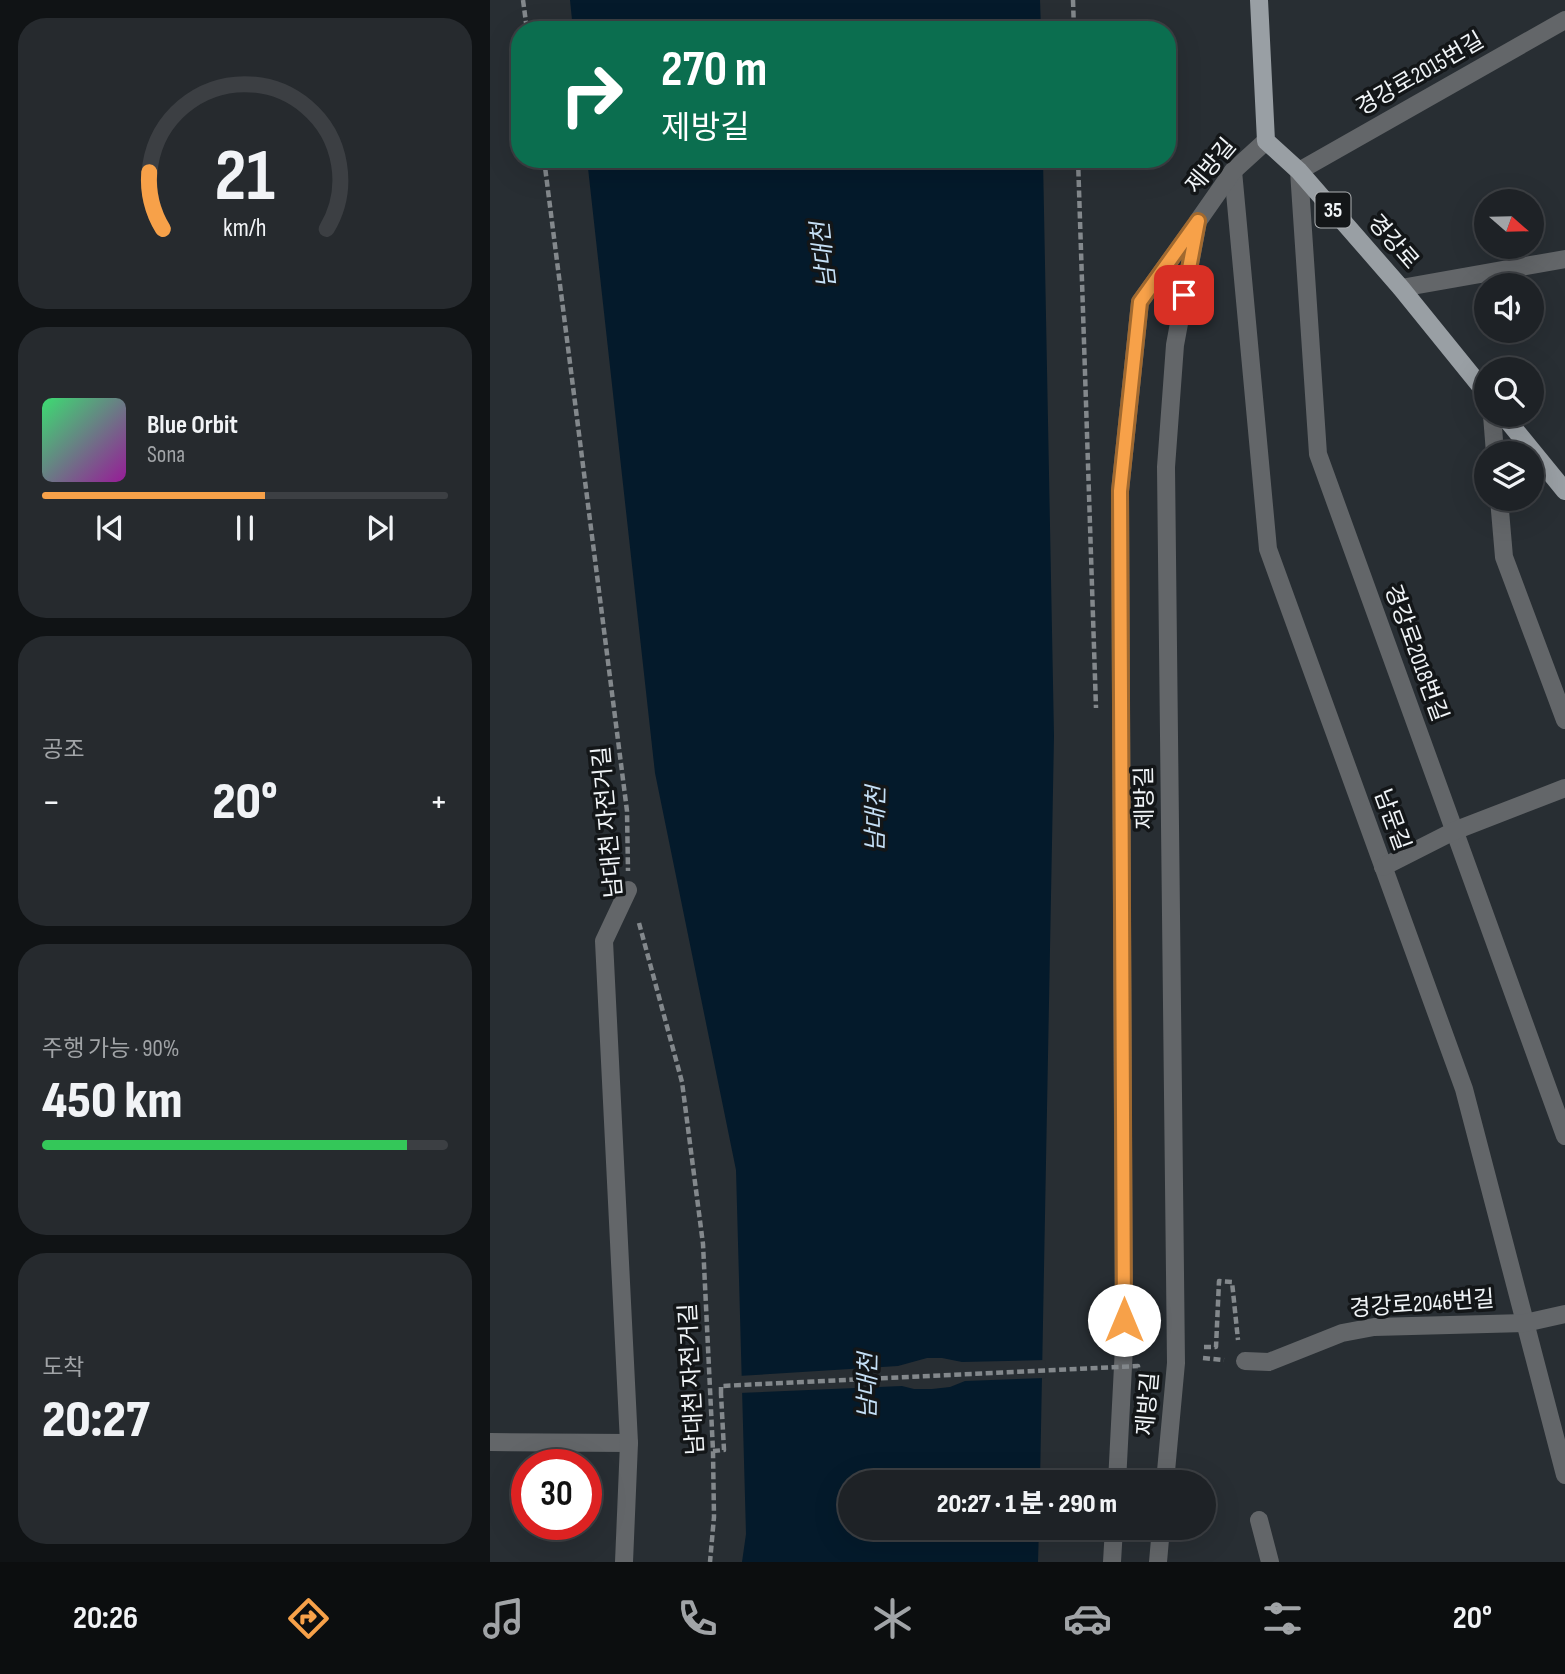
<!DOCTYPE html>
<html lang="ko">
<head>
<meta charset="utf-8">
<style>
  body { margin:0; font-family:"Sofia Sans Condensed","Noto Sans KR",sans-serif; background:#262a2e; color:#f1f3f6; height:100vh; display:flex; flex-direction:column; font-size:26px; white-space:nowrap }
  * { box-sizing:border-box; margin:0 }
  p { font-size:23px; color:#a1a4a7 }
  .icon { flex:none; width:38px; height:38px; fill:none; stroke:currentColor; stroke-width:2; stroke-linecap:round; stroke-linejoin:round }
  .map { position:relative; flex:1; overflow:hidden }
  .panel { display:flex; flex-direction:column; gap:18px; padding:18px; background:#101315; width:490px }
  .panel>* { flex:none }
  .guide { position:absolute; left:21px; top:21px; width:665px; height:147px; border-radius:28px; box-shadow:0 7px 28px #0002,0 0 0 2px #3c3f43; background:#0b6e4f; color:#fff; overflow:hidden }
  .needle { width:46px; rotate:110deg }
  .tools { position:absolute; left:984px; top:189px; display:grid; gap:14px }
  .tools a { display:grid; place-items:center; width:70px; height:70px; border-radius:50%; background:#1e2226; box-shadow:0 7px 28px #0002,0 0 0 2px #3c3f43; font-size:35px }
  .speed { position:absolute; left:21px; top:1449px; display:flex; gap:14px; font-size:35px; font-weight:700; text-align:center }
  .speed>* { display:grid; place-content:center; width:91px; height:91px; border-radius:50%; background:#1e2226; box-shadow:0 7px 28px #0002,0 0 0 2px #3c3f43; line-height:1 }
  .speed .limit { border:10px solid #d22; background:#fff; color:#111 }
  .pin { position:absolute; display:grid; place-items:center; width:60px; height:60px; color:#fff; margin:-30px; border-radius:14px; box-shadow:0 4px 10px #0006 }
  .me { position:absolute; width:77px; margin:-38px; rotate:0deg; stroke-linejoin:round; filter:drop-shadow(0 0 5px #0008) }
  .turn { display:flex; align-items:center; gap:24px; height:147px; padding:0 35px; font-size:32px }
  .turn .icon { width:91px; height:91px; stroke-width:2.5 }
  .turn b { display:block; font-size:49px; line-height:60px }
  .big { font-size:52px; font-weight:800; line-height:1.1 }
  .panel .widget { flex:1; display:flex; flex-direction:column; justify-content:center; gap:10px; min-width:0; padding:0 24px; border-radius:28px; background:#262a2e }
  .panel .dial { align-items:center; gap:0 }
  .dial svg { height:182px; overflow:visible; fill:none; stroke:#3c3f43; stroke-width:7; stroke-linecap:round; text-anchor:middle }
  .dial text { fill:#f1f3f6; stroke:none }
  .song { display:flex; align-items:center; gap:21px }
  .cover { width:84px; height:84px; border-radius:10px; background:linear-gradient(135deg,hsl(140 70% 55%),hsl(300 70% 35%)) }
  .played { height:7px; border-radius:4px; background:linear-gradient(90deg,#f7a149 55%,#3c3f43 55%) }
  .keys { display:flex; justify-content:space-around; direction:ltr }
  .heat { display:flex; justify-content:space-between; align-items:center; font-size:38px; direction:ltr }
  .charge { height:10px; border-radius:5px; background:linear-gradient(90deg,#34c759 90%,#3c3f43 0) }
  .trip { position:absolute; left:348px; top:1470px; width:378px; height:70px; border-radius:35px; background:#1e2226; box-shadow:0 7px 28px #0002,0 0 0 2px #3c3f43; font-weight:800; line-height:70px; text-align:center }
  .dock { display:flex; height:112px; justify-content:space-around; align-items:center; background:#0c0e0f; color:#a1a4a7 }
  .dock .icon { width:49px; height:49px }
  .dock .on { color:#f7a149 }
  .dock b { font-size:32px; color:#f1f3f6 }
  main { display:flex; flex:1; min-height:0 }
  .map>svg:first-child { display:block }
  .water { fill:#041a2b }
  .pier { fill:#282e33 }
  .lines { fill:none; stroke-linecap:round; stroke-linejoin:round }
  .path { stroke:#83888c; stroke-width:4.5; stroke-dasharray:7 3.5; stroke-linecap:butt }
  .street { stroke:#636669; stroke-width:18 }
  .primary { stroke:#999fa4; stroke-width:18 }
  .path-bridge { stroke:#83888c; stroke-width:4.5; stroke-dasharray:7 3.5; stroke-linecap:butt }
  .route-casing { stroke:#a1692f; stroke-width:18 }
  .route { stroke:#f7a149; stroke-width:12 }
  .labels { text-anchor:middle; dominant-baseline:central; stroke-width:7; stroke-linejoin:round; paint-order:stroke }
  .shield { fill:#131618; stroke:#aeb1b4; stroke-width:2 }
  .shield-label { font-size:21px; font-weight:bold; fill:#f0f4f7 }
  .street-label { font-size:23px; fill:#f0f4f7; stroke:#131618 }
  .water-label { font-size:24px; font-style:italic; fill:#c5dff5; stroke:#131618 }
</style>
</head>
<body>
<main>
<section class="panel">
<div class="widget dial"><svg viewBox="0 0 100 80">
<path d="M14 69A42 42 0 1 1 86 69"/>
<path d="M14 69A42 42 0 0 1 8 44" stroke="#f7a149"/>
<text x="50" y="56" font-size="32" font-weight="700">21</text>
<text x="50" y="72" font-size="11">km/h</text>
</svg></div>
<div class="widget">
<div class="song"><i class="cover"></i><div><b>Blue Orbit</b><p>Sona</p></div></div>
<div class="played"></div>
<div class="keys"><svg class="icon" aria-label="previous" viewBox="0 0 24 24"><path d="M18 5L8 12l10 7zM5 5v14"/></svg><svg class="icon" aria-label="pause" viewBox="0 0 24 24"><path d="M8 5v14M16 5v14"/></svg><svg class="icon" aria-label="next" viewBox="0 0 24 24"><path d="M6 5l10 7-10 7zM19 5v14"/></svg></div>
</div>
<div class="widget"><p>공조</p>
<div class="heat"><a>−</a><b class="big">20°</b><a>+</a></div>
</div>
<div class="widget"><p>주행 가능 · 90%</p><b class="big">450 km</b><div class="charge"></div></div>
<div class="widget"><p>도착</p><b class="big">20:27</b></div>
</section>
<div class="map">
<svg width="1075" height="1562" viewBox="0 0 1075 1562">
  <rect width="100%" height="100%" fill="#282e33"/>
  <g class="water">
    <path d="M 80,0 L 550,0 L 551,30 L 83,30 Z"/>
    <path d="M 97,159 L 553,159 L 564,736 L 550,1482 L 360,1482 L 360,1528 L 549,1528 L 548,1562 L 252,1562 L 256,1534 L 246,1170 L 165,773 Z"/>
  </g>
  <path class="pier" d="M 437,1358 L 452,1358 L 472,1362 L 556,1360 L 555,1378 L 475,1381 L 460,1387 L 442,1389 L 424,1389 L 412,1386 L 248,1393 L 248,1376 L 408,1366 Z"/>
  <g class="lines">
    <g class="path">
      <path d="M 33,0 L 37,30"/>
      <path d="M 583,0 L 584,30"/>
      <path d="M 54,159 L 137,811 L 138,871"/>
      <path d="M 588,159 L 606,708"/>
      <path d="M 149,923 L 192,1082 L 213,1244 L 223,1451 L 224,1517 L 220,1562"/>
      <path d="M 714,1347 L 726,1347 L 729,1281 L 742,1282 L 748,1340"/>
      <path d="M 713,1358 L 734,1360"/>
      <path d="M 223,1451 L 234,1450 L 231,1394"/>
    </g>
    <g class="street">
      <path d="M 1075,20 L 809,171 L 828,454 L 1075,1136"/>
      <path d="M 743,171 L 778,549 L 974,1089 L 1075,1475"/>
      <path d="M 911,288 L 1075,259"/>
      <path d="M 1002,415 L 1005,453"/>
      <path d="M 1009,499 L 1014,557 L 1075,720"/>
      <path d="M 893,867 L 964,831 L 1075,788"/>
      <path d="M 755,1361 L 779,1362 L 852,1333 L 884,1327 L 1035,1323 L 1075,1314"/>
      <path d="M 0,1442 L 139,1443"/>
      <path d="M 627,1482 L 634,1347 L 630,491 L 650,302 L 704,227"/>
      <path d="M 675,1482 L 686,1363 L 676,467 L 685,345 L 708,221 L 743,171 L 776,141"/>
      <path d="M 769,1520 L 780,1562"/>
      <path d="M 134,1562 L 139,1443 L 114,941 L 138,890"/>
      <path d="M 622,1562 L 624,1528"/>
      <path d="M 668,1562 L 671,1528"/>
    </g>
    <g class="primary">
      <path d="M 769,0 L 776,141 L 809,171 L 911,288 L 996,393"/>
      <path d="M 1013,415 L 1075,491"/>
    </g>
    <path class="path-bridge" d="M 231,1394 L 231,1386 L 648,1366 L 649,1374"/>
  </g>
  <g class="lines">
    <defs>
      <path id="route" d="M 634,1320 L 630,491 L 650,302 L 708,221 L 694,295"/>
    </defs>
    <use href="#route" class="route-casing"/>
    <use href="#route" class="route"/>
  </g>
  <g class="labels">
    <rect class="shield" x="825.5" y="192.5" width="35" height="35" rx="5"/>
    <g class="shield-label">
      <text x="843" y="210">35</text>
    </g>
    <g class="street-label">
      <text transform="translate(930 74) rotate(-30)">경강로2015번길</text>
      <text transform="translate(721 166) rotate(-50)">제방길</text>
      <text transform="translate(903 242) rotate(49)">경강로</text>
      <text transform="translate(926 653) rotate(70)">경강로2018번길</text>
      <text transform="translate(655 798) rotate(-91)">제방길</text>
      <text transform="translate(902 820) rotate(70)">남문길</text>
      <text transform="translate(118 822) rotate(-95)">남대천 자전거길</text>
      <text transform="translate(932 1304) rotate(-4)">경강로2046번길</text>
      <text transform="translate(202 1379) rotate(-93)">남대천 자전거길</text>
      <text transform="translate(658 1404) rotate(-85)">제방길</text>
    </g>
    <g class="water-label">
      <text transform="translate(334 255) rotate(-96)">남대천</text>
      <text transform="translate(386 819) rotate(-89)">남대천</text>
      <text transform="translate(378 1386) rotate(-89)">남대천</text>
    </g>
  </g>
</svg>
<div class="tools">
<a><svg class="needle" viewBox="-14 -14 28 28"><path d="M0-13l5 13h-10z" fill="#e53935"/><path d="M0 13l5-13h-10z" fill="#a1a4a7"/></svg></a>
<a><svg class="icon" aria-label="sound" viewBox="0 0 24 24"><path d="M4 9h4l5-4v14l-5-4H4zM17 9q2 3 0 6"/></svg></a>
<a><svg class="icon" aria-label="search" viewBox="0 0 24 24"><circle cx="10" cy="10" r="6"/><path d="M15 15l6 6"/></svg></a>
<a><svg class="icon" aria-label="layers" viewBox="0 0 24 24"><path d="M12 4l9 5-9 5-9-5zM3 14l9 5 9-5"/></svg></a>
</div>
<div class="speed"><div class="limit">30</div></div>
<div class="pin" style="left:694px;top:295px;background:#d93025"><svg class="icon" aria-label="arrive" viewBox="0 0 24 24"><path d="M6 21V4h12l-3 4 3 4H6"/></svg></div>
<svg class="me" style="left:634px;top:1320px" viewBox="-20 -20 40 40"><circle r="19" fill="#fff"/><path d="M0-13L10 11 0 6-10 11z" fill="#f7a149"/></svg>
<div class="trip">20:27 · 1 분 · 290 m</div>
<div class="guide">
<div class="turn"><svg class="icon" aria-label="right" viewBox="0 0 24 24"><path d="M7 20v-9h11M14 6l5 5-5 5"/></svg><div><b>270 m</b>제방길</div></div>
</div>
</div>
</main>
<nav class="dock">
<b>20:26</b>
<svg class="icon on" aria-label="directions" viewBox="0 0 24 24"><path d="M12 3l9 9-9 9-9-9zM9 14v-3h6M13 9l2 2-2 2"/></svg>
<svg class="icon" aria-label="music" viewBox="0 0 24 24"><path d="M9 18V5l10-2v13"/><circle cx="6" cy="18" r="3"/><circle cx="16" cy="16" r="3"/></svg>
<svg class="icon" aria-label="phone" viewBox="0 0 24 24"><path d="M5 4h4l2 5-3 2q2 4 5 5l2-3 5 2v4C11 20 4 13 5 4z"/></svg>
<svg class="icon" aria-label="climate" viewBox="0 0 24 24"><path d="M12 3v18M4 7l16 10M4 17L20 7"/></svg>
<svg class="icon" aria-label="car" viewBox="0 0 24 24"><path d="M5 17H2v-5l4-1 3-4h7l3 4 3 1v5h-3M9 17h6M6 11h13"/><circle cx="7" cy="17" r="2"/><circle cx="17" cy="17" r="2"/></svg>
<svg class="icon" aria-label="filters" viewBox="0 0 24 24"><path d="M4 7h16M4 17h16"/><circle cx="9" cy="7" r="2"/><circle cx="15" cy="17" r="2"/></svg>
<b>20°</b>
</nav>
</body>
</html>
